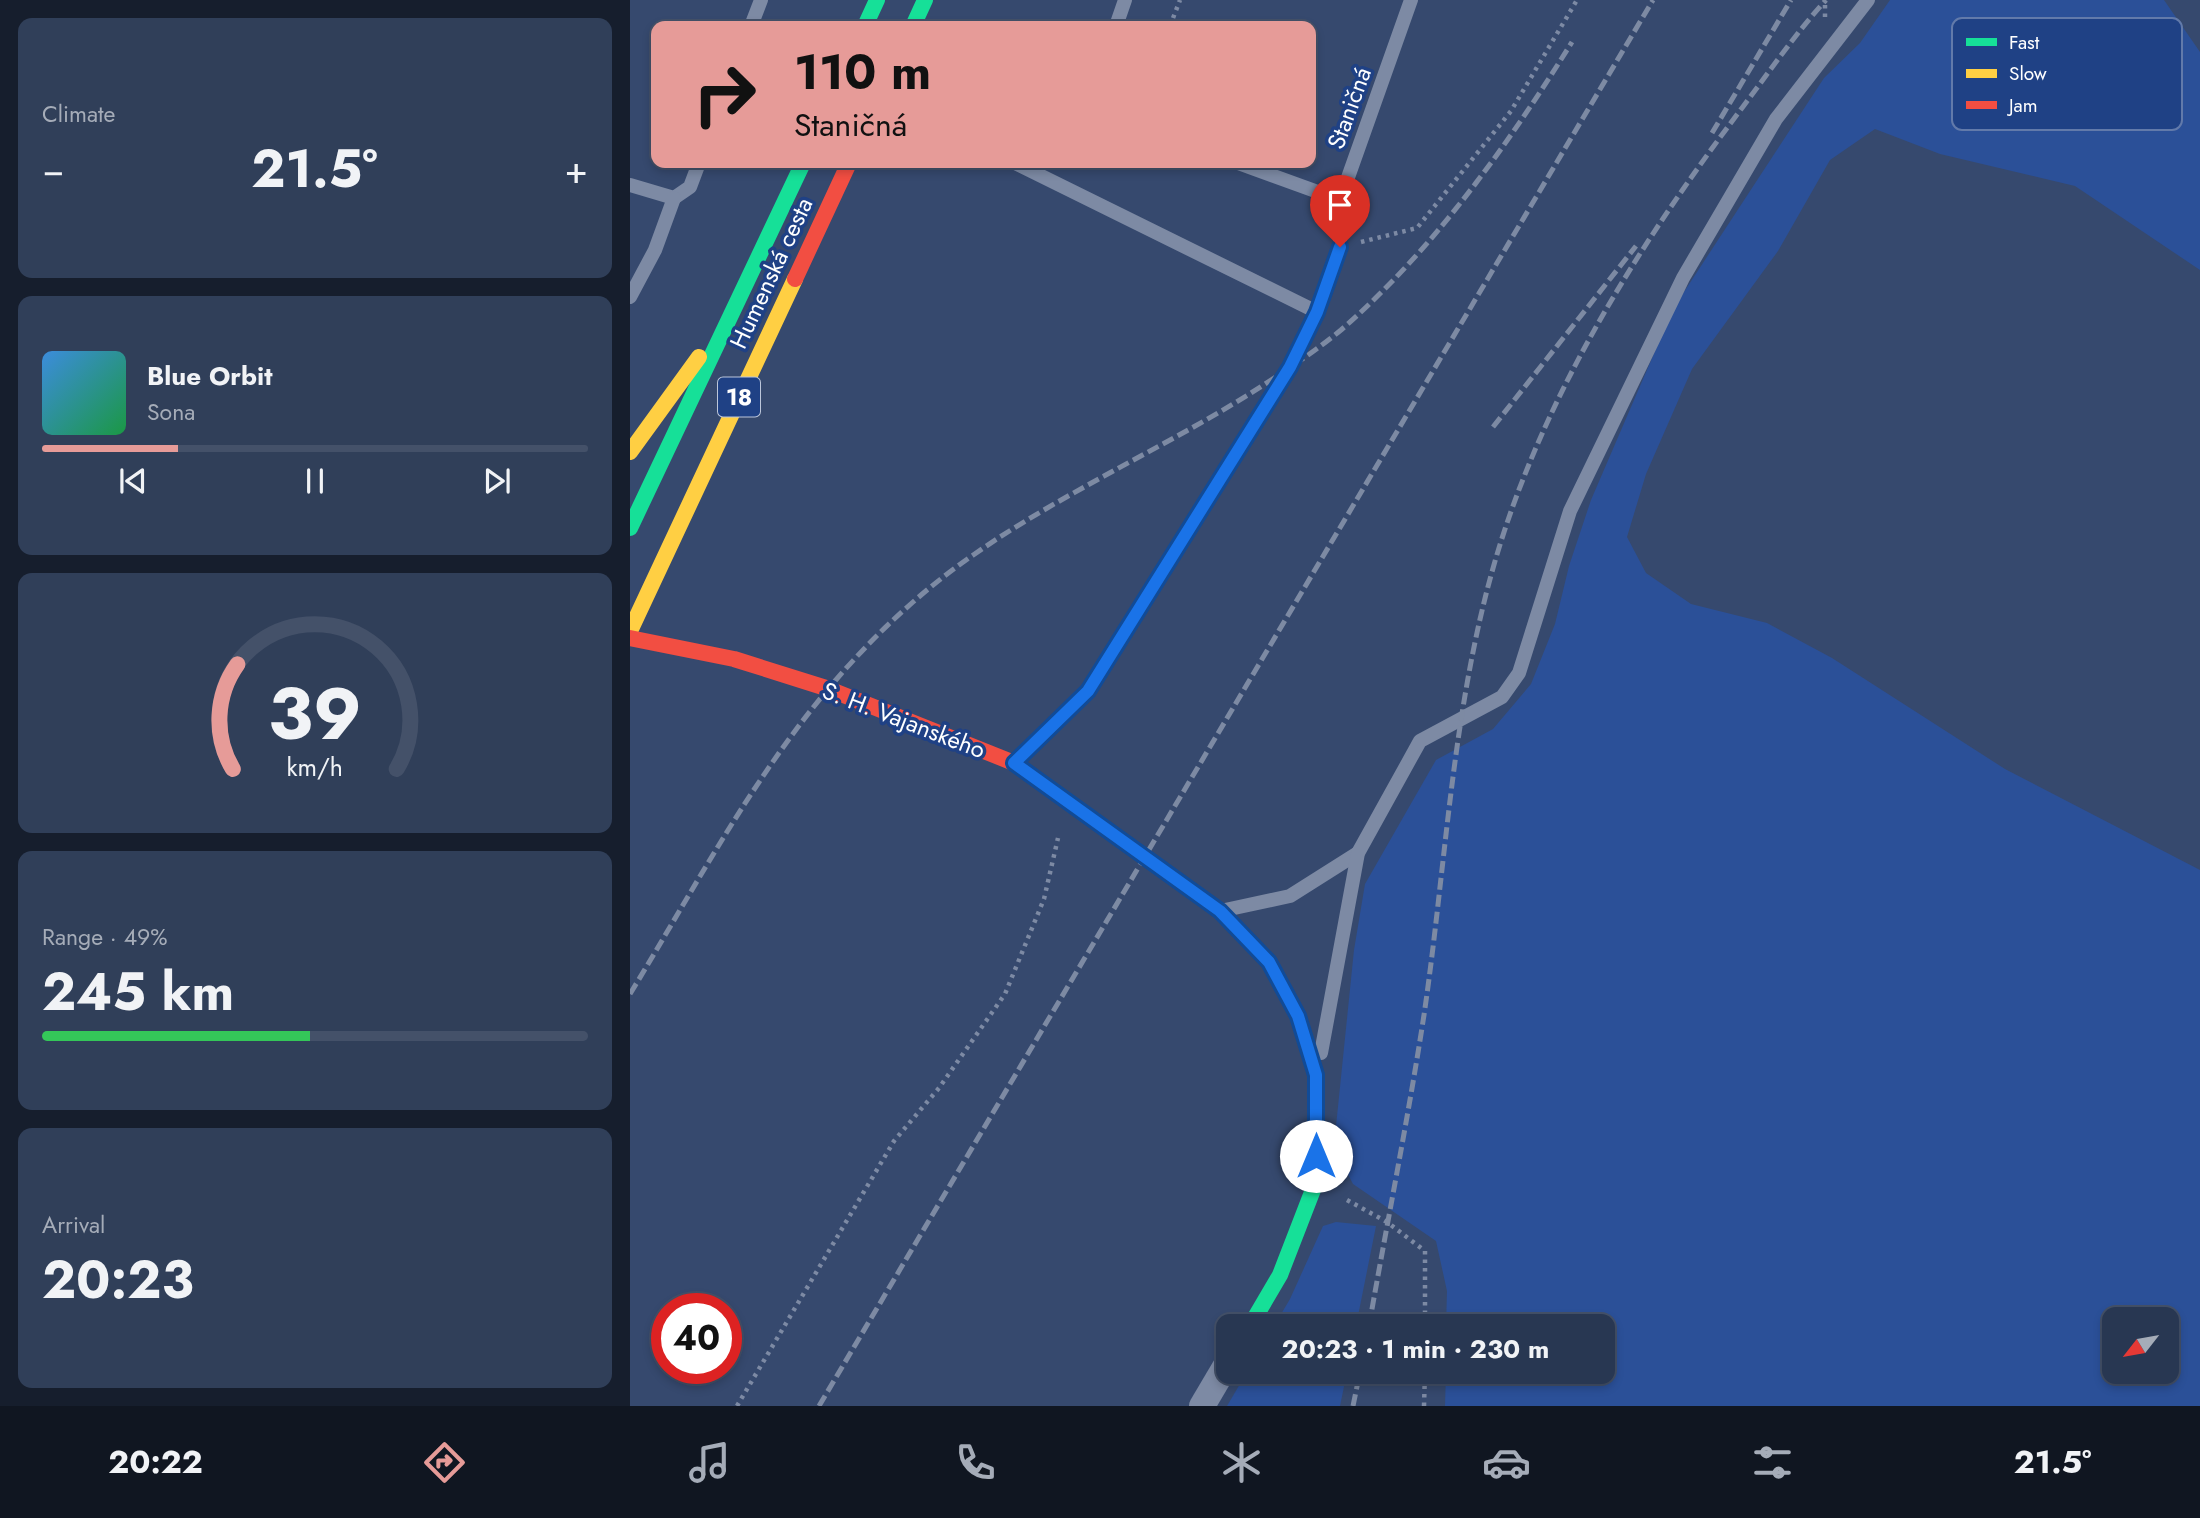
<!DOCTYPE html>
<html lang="en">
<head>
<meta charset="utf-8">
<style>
  body { margin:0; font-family:Jost,sans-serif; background:#303f59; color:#f1f3f6; height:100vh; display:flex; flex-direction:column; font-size:26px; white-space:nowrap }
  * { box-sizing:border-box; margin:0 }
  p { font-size:23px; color:#a5acb8 }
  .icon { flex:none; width:38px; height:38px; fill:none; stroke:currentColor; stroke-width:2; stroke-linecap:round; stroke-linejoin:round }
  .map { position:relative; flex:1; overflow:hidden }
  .sheet { display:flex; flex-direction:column; gap:18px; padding:18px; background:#161e2d; width:630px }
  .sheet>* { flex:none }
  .guide { position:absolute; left:21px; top:21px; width:665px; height:147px; border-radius:14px; box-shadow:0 4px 10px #0003,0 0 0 2px #445169; background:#e69b98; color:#111; overflow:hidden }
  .needle { width:46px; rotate:239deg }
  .buttons { position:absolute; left:1472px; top:1307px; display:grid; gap:14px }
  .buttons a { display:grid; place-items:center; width:77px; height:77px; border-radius:14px; background:#283752; box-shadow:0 4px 10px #0003,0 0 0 2px #445169; font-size:35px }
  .speed { position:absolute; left:21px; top:1293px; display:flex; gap:14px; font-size:35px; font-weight:700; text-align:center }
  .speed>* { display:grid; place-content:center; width:91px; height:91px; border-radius:50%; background:#283752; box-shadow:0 4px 10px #0003,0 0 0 2px #445169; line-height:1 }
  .speed .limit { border:10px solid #d22; background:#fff; color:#111 }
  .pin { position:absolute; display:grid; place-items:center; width:60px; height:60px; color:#fff; margin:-72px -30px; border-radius:50% 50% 50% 0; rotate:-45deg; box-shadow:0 0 7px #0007 }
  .pin .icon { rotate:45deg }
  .me { position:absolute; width:77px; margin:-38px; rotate:0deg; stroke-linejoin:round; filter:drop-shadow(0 0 5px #0008) }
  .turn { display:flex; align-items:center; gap:24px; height:147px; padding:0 28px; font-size:32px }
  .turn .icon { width:91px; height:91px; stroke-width:2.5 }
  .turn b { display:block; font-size:49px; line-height:60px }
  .big { font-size:52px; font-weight:700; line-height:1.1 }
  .sheet .card { flex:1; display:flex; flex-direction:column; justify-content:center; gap:10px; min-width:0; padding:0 24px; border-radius:14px; background:#303f59 }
  .sheet .dial { align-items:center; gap:0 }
  .dial svg { height:182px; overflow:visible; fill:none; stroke:#445169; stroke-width:7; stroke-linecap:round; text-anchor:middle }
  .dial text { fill:#f1f3f6; stroke:none }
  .song { display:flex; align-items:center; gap:21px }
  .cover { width:84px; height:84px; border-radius:10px; background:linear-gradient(135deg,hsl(210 70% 55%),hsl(140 70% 35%)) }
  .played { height:7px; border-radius:4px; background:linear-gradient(90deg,#e69b98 25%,#445169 25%) }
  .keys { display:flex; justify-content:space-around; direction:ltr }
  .heat { display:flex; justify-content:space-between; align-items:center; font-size:38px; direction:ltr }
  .charge { height:10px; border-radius:5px; background:linear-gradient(90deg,#34c759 49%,#445169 0) }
  .trip { position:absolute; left:586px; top:1314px; width:399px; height:70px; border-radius:14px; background:#283752; box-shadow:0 4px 10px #0003,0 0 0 2px #445169; font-weight:700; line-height:70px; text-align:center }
  .tab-bar { display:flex; height:112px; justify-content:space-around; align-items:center; background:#101621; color:#a5acb8 }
  .tab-bar .icon { width:49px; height:49px }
  .tab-bar .selected { color:#e69b98 }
  .tab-bar b { font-size:32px; color:#f1f3f6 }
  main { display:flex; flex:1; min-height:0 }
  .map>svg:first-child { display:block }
  .green { fill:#2b5098; fill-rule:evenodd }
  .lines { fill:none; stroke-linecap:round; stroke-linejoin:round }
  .path { stroke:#7d8aa4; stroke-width:4.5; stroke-dasharray:3.5 5; stroke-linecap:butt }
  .lane { stroke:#7d8aa4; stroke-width:14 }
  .street { stroke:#7d8aa4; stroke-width:26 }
  .fast { stroke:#16e098; stroke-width:16 }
  .slow { stroke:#ffcf43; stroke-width:16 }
  .jam { stroke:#f24e42; stroke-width:16 }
  .rail { stroke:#7d8aa3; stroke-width:5; stroke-dasharray:12 5; stroke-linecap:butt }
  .route-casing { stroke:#114b97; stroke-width:18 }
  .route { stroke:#1a73e8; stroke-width:12 }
  .labels { text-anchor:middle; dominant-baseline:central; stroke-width:7; stroke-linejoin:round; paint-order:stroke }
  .shield { fill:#1f4185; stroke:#bcc6da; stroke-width:2 }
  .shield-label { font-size:23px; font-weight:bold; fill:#fff }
  .street-label { font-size:24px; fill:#fff; stroke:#1f4185 }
  .key { fill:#1f4185; stroke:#627aaa; stroke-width:2 }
  .key-label { font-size:19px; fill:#fff }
</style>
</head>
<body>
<main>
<section class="sheet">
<div class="card"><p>Climate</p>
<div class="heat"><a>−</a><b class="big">21.5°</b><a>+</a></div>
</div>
<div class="card">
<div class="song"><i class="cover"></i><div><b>Blue Orbit</b><p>Sona</p></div></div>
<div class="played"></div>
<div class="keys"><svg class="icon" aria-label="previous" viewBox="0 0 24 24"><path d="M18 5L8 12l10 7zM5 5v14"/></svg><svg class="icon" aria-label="pause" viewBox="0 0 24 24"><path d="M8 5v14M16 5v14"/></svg><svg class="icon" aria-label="next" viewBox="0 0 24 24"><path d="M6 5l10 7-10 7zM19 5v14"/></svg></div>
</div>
<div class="card dial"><svg viewBox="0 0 100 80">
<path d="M14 69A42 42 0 1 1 86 69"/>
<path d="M14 69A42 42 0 0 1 16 23" stroke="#e69b98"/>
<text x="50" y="56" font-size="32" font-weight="700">39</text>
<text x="50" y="72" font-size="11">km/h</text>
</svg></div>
<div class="card"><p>Range · 49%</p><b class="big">245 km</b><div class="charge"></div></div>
<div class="card"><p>Arrival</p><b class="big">20:23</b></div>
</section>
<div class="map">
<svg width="1570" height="1406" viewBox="0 0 1570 1406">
  <rect width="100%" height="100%" fill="#36496e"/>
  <g class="green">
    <path d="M 1260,0 L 1534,0 L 1570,52 L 1570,270 L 1445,186 L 1310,154 L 1245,129 L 1200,160 L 1148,251 L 1062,369 L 1016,474 L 997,537 L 1016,573 L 1061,604 L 1137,623 L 1202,658 L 1375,769 L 1570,870 L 1570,1406 L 815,1406 L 816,1372 L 973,1372 L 973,1326 L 816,1326 L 817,1291 L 806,1241 L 723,1184 L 711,1161 L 705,1136 L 724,950 L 735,884 L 806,760 L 863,729 L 901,684 L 925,624 L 939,566 L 961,500 L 1032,335 L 1052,295 L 1194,78 L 1230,43 ZM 1484,1320 L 1536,1320 L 1536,1372 L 1484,1372 Z"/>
    <path d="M 706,1222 L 746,1226 L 726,1326 L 644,1326 L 660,1299 L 693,1226 Z"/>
    <path d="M 617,1372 L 717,1372 L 710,1406 L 597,1406 Z"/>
  </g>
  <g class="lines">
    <g class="path">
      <path d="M 1195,17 L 1195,0"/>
      <path d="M 540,26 L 550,0"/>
      <path d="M 731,242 L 787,228 L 881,111 L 947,0"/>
      <path d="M 717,1200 L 757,1222 L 795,1251 L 795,1326"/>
      <path d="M 107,1406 L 264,1141 L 309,1088 L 375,994 L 414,899 L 428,838"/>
      <path d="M 794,1406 L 795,1372"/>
    </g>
    <g class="lane">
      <path d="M 121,26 L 131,0"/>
      <path d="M 486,26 L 495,0"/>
      <path d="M 385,163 L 687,312"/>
      <path d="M 608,163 L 710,200"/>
      <path d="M 0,185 L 44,198 L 60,187 L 69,163"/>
      <path d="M 0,297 L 25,250 L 44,198"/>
      <path d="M 385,762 L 458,691 L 660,367 L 687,312 L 710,247 L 710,200 L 781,0"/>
      <path d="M 595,910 L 660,896 L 728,853"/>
      <path d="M 691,1053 L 728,853 L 790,741 L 872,697 L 889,673 L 940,511 L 1053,278 L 1146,119 L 1238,0"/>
    </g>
    <path class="street" d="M 572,1406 L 598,1362"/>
    <g class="fast">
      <path d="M 235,26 L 247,0"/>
      <path d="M 283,26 L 295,0"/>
      <path d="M 0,528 L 173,163"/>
      <path d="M 411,782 L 590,911 L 639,962 L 668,1016 L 686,1075 L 686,1182 L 650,1275 L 620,1326"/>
    </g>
    <g class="slow">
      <path d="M 0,452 L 69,357"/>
      <path d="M 0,631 L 165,279"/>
    </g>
    <g class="jam">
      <path d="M 165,279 L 219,163"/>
      <path d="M 0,638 L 104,659 L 196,688 L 384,763 L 411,782"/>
    </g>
    <g class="rail">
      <path d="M 1082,133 L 1161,0"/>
      <path d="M 863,427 L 1006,246"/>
      <path d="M 0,994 C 87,851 155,714 283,602 C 383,514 509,463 621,393 C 651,374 683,353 711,330 C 803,250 878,145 942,42"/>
      <path d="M 739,1326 C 757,1223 778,1119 794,1015 C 818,851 823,684 876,526 C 927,374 1016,235 1112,108 C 1139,72 1165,34 1196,0"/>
      <path d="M 189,1406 L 1023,0"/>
      <path d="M 723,1406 L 730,1372"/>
    </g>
  </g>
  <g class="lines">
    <defs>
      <path id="route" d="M 686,1156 L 686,1075 L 668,1016 L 639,962 L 590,911 L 384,763 L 458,691 L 660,367 L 687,312 L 710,247"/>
    </defs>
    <use href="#route" class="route-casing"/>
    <use href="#route" class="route"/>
  </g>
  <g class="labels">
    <rect class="shield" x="88" y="377.5" width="42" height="39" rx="5"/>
    <g class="shield-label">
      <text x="109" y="397">18</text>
    </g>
    <g class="street-label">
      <text transform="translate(719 108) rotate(-70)">Staničná</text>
      <text transform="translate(141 273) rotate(-65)">Humenská cesta</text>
      <text transform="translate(274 720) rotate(21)">S. H. Vajanského</text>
    </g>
  </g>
  <rect x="1322" y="18" width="230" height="112" rx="10" class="key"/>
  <rect x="1336" y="38" width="31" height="8" fill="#16e098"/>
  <rect x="1336" y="69" width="31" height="9" fill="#ffcf43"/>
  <rect x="1336" y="101" width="31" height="8" fill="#f24e42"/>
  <g class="key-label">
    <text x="1379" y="49">Fast</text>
    <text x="1379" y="80">Slow</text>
    <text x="1379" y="112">Jam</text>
  </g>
</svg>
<div class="buttons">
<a><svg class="needle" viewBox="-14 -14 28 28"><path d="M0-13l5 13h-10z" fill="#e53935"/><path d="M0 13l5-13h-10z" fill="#a5acb8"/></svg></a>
</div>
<div class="speed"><div class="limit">40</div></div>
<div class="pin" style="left:710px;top:247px;background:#d93025"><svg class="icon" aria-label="arrive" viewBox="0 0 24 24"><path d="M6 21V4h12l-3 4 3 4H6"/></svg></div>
<svg class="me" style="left:686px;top:1156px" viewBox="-20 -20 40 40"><circle r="19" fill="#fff"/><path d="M0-13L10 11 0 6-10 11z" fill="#1a73e8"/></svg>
<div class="trip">20:23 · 1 min · 230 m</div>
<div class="guide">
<div class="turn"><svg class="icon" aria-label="right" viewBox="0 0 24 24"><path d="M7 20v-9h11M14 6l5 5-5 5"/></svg><div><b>110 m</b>Staničná</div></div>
</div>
</div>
</main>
<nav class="tab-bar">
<b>20:22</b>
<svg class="icon selected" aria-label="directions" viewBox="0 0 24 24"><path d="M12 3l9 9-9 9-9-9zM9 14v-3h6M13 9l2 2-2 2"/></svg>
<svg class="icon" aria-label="music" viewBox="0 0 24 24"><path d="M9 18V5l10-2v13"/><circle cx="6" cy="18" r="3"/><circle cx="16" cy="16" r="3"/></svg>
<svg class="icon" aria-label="phone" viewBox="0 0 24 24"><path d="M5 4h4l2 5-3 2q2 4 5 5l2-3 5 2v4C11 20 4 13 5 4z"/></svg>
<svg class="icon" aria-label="climate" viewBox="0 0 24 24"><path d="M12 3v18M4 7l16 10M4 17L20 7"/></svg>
<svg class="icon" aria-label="car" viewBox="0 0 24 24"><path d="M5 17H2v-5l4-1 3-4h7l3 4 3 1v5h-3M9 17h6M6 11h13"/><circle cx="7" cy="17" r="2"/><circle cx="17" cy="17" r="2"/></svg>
<svg class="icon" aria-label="filters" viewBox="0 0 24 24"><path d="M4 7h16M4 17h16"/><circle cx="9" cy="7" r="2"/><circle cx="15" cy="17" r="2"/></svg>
<b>21.5°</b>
</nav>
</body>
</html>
